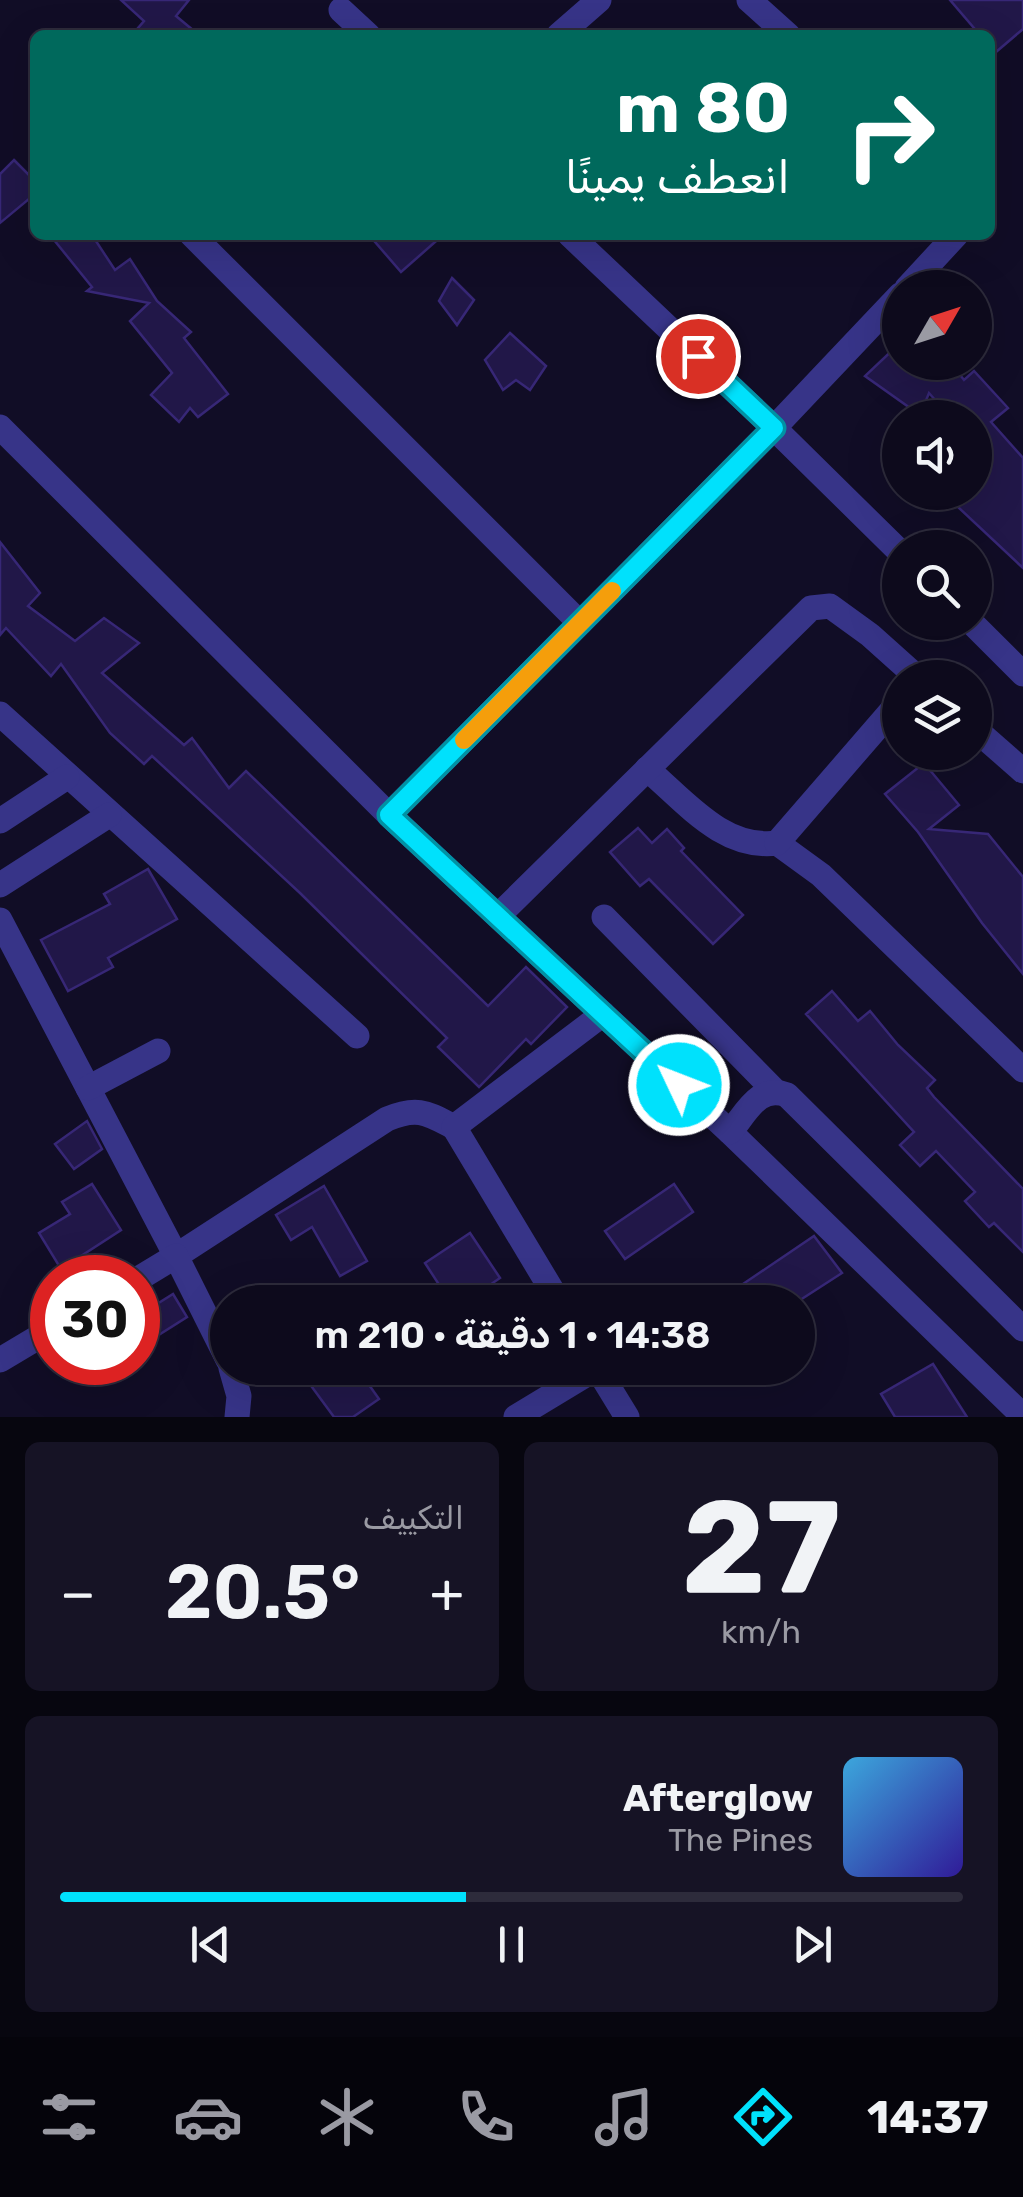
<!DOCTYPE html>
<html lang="ar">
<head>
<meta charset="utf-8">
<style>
  body { margin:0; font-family:Rubik,Vazirmatn,sans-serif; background:#161325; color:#f1f3f6; direction:rtl; height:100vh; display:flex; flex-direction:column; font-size:38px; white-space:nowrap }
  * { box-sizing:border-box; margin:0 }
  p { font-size:32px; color:#9a9aa3 }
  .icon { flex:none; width:55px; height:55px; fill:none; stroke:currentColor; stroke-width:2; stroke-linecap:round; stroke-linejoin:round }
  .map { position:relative; height:1417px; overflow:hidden; direction:ltr }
  .details { display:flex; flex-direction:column; gap:25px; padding:25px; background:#07060f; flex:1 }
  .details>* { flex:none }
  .hud { position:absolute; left:30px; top:30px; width:965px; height:210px; border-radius:15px; box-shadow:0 10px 40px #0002,0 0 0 2px #2d2b3b; direction:rtl; background:#00695c; color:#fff; overflow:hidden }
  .needle { width:65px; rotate:51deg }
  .tools { position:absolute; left:882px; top:270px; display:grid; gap:20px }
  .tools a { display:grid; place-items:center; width:110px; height:110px; border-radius:50%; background:#0d0a1c; box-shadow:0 10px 40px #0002,0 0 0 2px #2d2b3b; font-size:50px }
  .speed { position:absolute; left:30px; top:1255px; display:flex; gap:20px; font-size:50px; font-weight:700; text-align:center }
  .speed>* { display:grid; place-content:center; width:130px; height:130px; border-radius:50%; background:#0d0a1c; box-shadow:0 10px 40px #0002,0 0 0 2px #2d2b3b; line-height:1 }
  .speed .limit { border:15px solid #d22; background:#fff; color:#111 }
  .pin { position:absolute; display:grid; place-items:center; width:85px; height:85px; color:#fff; margin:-42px; border:5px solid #fff; border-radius:50%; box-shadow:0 2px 10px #0007 }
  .me { position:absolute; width:110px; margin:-55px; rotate:313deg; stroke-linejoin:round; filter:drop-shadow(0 0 8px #0008) }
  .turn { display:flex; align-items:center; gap:35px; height:210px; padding:0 40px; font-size:45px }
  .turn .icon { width:130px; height:130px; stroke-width:2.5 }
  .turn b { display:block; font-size:70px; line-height:85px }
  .big { font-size:75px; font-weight:600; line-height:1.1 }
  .details .card { flex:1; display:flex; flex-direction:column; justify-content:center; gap:15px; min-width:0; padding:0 35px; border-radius:15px; background:#161325 }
  .details .dial { align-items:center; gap:0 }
  .dial b { font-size:130px; line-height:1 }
  .song { display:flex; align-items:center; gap:30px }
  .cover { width:120px; height:120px; border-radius:15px; background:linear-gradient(135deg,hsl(200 70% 55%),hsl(250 70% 35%)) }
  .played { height:10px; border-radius:5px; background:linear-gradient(90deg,#00e1fc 45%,#2d2b3b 45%) }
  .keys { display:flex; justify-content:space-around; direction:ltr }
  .heat { display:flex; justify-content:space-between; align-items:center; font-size:55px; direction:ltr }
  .details .tiles { flex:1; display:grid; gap:25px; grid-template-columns:1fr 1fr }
  .card:last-child { grid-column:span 2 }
  .trip { position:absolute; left:210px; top:1285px; width:605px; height:100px; border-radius:50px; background:#0d0a1c; box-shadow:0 10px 40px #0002,0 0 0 2px #2d2b3b; font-weight:600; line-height:100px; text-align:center; direction:rtl }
  .tab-bar { display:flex; height:160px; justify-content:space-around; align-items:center; background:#05040b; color:#9a9aa3 }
  .tab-bar .icon { width:70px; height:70px }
  .tab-bar .current { color:#00e1fc }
  .tab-bar b { font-size:45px; color:#f1f3f6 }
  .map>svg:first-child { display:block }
  .building { fill:#211748; stroke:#372776; stroke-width:2.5 }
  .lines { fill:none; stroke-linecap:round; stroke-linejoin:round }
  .street { stroke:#373488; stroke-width:25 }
  .route-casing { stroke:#0092a4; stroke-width:25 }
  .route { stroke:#00e1fc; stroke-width:18 }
  .slow { stroke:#f59e0b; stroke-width:18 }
</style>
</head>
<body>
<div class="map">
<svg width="1023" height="1417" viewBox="0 0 1023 1417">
  <rect width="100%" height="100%" fill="#110d26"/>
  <g class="building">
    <path d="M 121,0 L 189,0 L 176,16 L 199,35 L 132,35 L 144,21 Z"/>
    <path d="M 950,0 L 1023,0 L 1023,29 L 996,52 L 990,46 L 990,35 L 980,35 Z"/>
    <path d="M 14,160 L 35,181 L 35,194 L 0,223 L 0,174 Z"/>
    <path d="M 50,235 L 92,235 L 115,270 L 130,259 L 157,301 L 191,332 L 184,338 L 228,394 L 198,417 L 190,408 L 179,422 L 151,395 L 172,373 L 130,321 L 149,303 L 87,291 L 92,287 Z"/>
    <path d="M 369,235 L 443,235 L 401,272 Z"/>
    <path d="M 452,278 L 474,300 L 457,325 L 439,301 Z"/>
    <path d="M 510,333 L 546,366 L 530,390 L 516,380 L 503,390 L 485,360 Z"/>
    <path d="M 900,343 L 900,362 L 950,362 L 964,380 L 974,371 L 1008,408 L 991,422 L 1023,458 L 1023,568 L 942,492 L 975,492 L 975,418 L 951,418 L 929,393 L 920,415 L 865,376 Z"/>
    <path d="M 0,542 L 40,593 L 28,606 L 75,641 L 104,618 L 139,643 L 102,673 L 184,745 L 192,738 L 229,788 L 246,771 L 488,1006 L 526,967 L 567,1007 L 531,1044 L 526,1039 L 479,1087 L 438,1047 L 447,1038 L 300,893 L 152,756 L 144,764 L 110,733 L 61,664 L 51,676 L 6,628 L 0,635 Z"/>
    <path d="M 924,763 L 959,805 L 929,829 L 988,834 L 1023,877 L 1023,974 L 982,923 L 918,832 L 885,794 Z"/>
    <path d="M 638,828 L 652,843 L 667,829 L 684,848 L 681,851 L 743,915 L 713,944 L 649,879 L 640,886 L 610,852 Z"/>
    <path d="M 148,869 L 177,919 L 108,958 L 113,967 L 68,991 L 41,940 L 110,904 L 104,894 Z"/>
    <path d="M 832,991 L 858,1021 L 870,1011 L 898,1045 L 935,1080 L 927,1088 L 934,1097 L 1023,1189 L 1023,1252 L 994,1223 L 989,1227 L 965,1201 L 975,1192 L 936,1151 L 920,1166 L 900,1145 L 914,1132 L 806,1014 Z"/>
    <path d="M 87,1121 L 102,1149 L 74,1169 L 55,1144 Z"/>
    <path d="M 92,1184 L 121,1230 L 61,1269 L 39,1233 L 70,1214 L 62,1202 Z"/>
    <path d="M 674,1184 L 693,1212 L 625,1259 L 605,1231 Z"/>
    <path d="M 324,1186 L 367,1261 L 340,1276 L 312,1227 L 291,1240 L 276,1215 Z"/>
    <path d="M 470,1233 L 500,1278 L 465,1302 L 457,1290 L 447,1297 L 425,1263 Z"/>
    <path d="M 814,1236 L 842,1273 L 797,1302 L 751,1302 L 740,1286 Z"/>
    <path d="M 173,1294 L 187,1317 L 146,1343 L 138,1329 L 138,1316 Z"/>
    <path d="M 933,1364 L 967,1417 L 895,1417 L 881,1394 Z"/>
    <path d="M 298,1368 L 357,1368 L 379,1399 L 353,1417 L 334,1417 Z"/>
  </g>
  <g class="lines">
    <g class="street">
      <path d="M 749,0 L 788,35"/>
      <path d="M 341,10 L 368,35"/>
      <path d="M 559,35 L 599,0"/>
      <path d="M 192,235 L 580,623"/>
      <path d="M 570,235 L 774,428 L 900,295"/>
      <path d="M 907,288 L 956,235"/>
      <path d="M 0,427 L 389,815"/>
      <path d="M 900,552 L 774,428 L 389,815 L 730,1132 L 1023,1416"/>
      <path d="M 971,622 L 1023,674"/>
      <path d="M 0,714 L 357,1036"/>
      <path d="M 975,729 L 1023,771"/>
      <path d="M 647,769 C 686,802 723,850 777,843 L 821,875 L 1023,1070"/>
      <path d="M 0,821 L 67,777"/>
      <path d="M 777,843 L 900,701"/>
      <path d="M 0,885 L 109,815"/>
      <path d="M 498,916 L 811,608 L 830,606 L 870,635 L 918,678"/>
      <path d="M 604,917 L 774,1090"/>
      <path d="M 0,920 L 176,1256 L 387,1119 C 418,1106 427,1113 454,1127"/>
      <path d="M 88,1088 L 158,1051"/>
      <path d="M 730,1132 C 747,1112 759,1084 787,1095 L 1023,1329"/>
      <path d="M 138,1279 L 176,1256 L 228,1360"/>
      <path d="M 559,1302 L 454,1127 L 603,1014"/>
      <path d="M 0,1360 L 52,1329"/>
      <path d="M 231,1368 L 239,1396 L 237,1417"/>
      <path d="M 516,1417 L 597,1368 L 627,1417"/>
    </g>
  </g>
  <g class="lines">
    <defs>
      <path id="route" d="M 679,1085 L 389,815 L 774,428 L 698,356"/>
    </defs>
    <use href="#route" class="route-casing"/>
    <use href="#route" class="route"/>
    <path class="slow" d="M 464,740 L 612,591"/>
  </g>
</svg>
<div class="tools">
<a><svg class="needle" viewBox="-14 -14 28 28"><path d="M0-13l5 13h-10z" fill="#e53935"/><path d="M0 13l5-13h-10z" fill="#9a9aa3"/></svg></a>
<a><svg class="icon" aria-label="sound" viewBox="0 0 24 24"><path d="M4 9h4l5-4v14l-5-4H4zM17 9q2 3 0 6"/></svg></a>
<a><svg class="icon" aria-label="search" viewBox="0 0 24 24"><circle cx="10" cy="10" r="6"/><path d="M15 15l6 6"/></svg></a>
<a><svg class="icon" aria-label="layers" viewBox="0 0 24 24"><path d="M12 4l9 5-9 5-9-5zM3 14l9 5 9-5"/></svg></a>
</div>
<div class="speed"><div class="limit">30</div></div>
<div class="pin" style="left:698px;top:356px;background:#d93025"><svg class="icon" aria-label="arrive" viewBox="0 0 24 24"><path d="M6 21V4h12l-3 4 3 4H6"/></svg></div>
<svg class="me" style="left:679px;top:1085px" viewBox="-20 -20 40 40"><circle r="17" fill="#00e1fc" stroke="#fff" stroke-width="3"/><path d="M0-11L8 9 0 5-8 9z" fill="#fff"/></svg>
<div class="trip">14:38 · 1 دقيقة · 210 m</div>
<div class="hud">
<div class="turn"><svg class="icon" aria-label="right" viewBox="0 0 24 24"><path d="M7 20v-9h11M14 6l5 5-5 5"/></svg><div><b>80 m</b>انعطف يمينًا</div></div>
</div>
</div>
<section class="details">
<div class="tiles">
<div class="card dial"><b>27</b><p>km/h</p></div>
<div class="card"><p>التكييف</p>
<div class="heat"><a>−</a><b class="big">20.5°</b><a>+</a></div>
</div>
<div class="card">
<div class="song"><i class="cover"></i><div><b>Afterglow</b><p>The Pines</p></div></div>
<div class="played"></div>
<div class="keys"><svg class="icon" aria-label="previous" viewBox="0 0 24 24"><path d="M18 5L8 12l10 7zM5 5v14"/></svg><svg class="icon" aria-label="pause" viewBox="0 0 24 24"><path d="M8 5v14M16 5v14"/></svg><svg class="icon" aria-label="next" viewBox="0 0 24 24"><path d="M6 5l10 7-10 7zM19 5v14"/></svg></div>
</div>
</div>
</section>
<nav class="tab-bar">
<b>14:37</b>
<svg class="icon current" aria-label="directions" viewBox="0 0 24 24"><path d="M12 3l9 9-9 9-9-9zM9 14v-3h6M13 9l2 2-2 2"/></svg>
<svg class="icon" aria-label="music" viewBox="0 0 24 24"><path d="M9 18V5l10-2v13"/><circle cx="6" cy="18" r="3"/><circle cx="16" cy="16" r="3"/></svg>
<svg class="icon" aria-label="phone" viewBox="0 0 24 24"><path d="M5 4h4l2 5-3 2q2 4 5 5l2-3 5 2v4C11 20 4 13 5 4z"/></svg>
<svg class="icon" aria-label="climate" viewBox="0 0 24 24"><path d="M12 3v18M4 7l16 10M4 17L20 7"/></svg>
<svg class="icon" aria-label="car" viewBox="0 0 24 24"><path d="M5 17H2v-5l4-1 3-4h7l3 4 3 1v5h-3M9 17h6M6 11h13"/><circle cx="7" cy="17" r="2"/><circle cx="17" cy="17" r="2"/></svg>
<svg class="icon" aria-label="filters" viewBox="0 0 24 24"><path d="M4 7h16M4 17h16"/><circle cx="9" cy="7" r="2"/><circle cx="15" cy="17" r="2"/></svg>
</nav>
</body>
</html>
